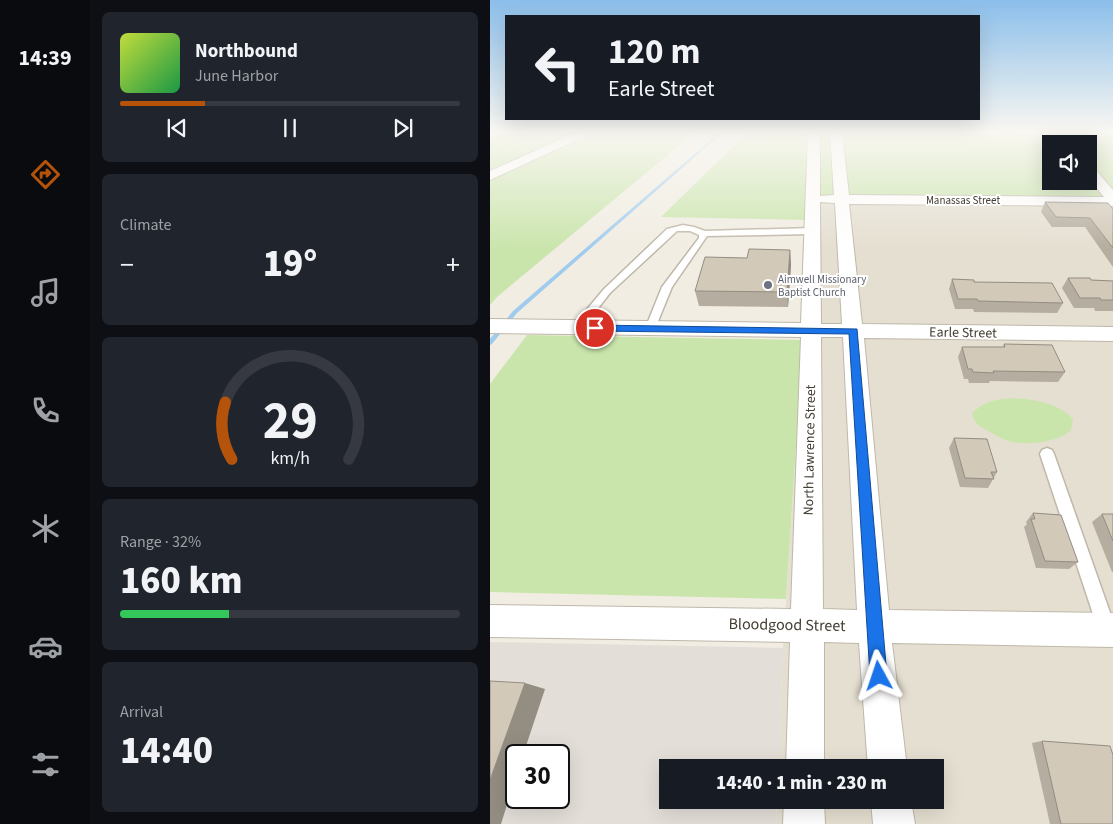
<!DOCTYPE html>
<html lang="en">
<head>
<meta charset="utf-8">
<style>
  body { margin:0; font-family:"Source Sans 3",sans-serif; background:#20242c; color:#f1f3f6; height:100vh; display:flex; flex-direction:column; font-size:19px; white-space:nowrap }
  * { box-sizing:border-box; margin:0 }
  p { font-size:16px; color:#9ea1a6 }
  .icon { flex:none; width:28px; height:28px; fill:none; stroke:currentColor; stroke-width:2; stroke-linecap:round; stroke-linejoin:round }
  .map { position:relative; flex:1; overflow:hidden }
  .details { display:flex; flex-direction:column; gap:12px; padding:12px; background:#0d0f14; width:400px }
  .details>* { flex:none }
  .guide { position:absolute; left:15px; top:15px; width:475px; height:105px; border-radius:0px; box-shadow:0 5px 20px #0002; background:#171b24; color:#f1f3f6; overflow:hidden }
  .controls { position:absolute; left:552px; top:135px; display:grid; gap:10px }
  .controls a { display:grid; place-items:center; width:55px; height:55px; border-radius:0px; background:#171b24; box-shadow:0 5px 20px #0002; font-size:25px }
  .speed { position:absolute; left:15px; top:744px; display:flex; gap:10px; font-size:25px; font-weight:700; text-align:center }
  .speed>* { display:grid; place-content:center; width:65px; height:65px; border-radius:50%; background:#171b24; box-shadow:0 5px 20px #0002; line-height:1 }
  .speed .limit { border:2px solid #111; border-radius:8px; background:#fff; color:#111 }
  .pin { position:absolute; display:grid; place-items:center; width:42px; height:42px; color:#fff; margin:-21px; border:2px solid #fff; border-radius:50%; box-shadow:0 1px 5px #0007 }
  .me { position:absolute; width:55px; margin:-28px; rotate:355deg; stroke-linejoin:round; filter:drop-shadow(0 0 4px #0008) }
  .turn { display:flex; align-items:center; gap:18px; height:105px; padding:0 20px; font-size:22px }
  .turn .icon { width:65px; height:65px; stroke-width:2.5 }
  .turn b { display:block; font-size:35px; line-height:42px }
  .big { font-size:38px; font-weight:800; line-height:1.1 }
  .details .widget { flex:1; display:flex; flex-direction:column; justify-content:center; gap:8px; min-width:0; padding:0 18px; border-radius:8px; background:#20242c }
  .details .dial { align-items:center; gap:0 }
  .dial svg { height:130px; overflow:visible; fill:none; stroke:#363941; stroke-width:7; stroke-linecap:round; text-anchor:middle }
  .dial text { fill:#f1f3f6; stroke:none }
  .song { display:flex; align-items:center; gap:15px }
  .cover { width:60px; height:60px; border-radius:8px; background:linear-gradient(135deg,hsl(70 70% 55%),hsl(140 70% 35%)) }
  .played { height:5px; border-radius:2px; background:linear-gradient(90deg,#b45309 25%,#363941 25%) }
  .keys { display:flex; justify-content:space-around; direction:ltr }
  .heat { display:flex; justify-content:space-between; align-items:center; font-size:28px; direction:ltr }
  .charge { height:8px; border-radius:4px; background:linear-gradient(90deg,#34c759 32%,#363941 0) }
  .trip { position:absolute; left:169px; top:759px; width:285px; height:50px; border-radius:0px; background:#171b24; box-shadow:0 5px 20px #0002; font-weight:800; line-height:50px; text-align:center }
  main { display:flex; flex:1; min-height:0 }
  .tab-bar { display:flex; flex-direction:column; width:90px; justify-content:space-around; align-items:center; background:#090b0e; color:#9ea1a6 }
  .tab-bar .icon { width:35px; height:35px }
  .tab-bar .current { color:#b45309 }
  .tab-bar b { font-size:22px; color:#f1f3f6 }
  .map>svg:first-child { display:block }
  .residential { fill:#e5dfd1 }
  .industrial { fill:#e3ded8; fill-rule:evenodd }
  .green { fill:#cae5ac; fill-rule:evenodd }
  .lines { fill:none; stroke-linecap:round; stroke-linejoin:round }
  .stream { fill:#9fccee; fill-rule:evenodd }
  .lane-casing { stroke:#bfb8a9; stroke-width:3 }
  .street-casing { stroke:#bfb8a9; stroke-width:2 }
  .lane { fill:#fff; fill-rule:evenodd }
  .street { fill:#fff; fill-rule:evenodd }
  .wall { fill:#b5ad9f }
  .shaded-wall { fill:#938d82 }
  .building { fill:#d2c9b9; stroke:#938d82 }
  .route { fill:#1a73e8; stroke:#114b97 }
  .worship-dot { fill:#6b7280; stroke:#fff; stroke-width:2 }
  .labels { text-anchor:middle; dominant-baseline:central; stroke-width:4; stroke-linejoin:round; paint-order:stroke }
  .far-street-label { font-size:11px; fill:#433d33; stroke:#fff }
  .far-worship-label { font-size:11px; fill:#5b616d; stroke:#fff; text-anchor:start }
  .street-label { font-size:14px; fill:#433d33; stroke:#fff }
  .near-street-label { font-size:16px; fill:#433d33; stroke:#fff }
</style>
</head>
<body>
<main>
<nav class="tab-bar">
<b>14:39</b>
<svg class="icon current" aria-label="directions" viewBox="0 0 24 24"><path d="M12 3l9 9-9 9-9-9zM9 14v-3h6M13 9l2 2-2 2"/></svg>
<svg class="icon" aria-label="music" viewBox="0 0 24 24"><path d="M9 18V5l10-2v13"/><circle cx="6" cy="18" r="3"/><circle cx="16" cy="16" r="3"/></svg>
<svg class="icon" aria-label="phone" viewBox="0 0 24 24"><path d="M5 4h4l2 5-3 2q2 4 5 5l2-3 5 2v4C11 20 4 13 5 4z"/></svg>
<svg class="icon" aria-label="climate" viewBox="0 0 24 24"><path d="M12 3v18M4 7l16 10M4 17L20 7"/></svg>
<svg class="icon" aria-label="car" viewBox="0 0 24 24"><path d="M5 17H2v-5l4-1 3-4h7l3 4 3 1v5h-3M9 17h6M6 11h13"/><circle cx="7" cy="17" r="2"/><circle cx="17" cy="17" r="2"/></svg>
<svg class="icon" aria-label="filters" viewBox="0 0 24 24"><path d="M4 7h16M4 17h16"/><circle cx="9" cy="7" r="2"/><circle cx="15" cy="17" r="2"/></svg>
</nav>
<section class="details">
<div class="widget">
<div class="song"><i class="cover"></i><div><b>Northbound</b><p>June Harbor</p></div></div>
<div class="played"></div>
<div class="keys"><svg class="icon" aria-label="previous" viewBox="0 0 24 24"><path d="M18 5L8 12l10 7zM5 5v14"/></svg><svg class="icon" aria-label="pause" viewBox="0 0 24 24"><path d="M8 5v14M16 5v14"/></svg><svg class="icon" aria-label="next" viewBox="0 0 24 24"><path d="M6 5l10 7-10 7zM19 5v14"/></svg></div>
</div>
<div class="widget"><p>Climate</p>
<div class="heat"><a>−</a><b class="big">19°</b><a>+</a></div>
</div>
<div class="widget dial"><svg viewBox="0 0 100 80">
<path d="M14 69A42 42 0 1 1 86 69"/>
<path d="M14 69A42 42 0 0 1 10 34" stroke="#b45309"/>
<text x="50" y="56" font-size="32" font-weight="700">29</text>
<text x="50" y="72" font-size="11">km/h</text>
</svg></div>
<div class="widget"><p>Range · 32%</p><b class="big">160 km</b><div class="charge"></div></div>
<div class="widget"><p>Arrival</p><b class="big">14:40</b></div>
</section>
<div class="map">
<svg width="623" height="824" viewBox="0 0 623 824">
  <rect width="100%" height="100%" fill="#f1ede3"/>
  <path class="residential" d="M 318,195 L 623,198 L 623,824 L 286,824 L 287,800 L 445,800 L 445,768 L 288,767 L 293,648 L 314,327 Z"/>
  <path class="industrial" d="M 0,642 L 293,648 L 288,767 L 178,768 L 178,800 L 287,800 L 286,824 L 0,824 ZM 26,755 L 69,755 L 69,798 L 26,798 Z"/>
  <g class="green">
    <path d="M 0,133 L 204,133 L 7,297 L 0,305 Z"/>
    <path d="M 257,133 L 623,133 L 623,198 L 319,195 L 318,220 L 171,217 ZM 561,144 L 599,144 L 599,181 L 561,181 Z"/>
    <path d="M 37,335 L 313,340 L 296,599 L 0,592 L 0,384 Z"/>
    <path d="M 526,398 C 547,400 568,403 583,419 L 581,430 C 567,443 536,446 518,441 C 512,439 506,435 500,432 C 490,427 484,424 482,413 C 496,400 508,399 526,398 Z"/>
  </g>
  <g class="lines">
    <path class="stream" d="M 229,133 L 232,133 L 27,313 L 2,344 L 0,345 L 0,339 L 23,311 Z"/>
    <defs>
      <g id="lane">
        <path d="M 193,225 L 204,227 L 215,231 L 322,228 L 326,231 L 322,234 L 217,236 L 182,287 L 164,331 L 156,331 L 155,329 L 172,287 L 209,238 L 209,235 L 200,231 L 187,231 L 120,293 L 91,330 L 83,330 L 82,328 L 83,326 L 114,289 L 177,229 Z"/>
        <path d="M 557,448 L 562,450 L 564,454 L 623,621 L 623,635 L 617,638 L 611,635 L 608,629 L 550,454 L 552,450 Z"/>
      </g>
      <g id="street">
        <path d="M 85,133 L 102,133 L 0,180 L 0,171 Z"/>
        <path d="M 318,133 L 330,133 L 330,196 L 344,195 L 340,133 L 352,133 L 359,195 L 614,197 L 599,179 L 599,167 L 604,168 L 623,190 L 623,206 L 359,204 L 372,324 L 623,327 L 623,341 L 374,338 L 399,610 L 623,613 L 623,647 L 402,643 L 417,768 L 378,768 L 369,643 L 334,642 L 334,768 L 296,768 L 300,642 L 0,637 L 0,605 L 301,609 L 311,337 L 0,333 L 0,319 L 311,323 ZM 330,202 L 345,203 L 352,324 L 331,324 ZM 331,337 L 353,337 L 367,610 L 333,609 Z"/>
        <path d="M 561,133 L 574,133 L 582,144 L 569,144 Z"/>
        <path d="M 294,800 L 334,800 L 335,824 L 293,824 Z"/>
        <path d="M 381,800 L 421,800 L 425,824 L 383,824 Z"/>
      </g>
    </defs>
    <use href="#lane" class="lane-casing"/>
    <use href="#street" class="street-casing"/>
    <use href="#lane" class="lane"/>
    <use href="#street" class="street"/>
  </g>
  <g class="wall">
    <path d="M 555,202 L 623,209 L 623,267 L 595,227 L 562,227 L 551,212 Z"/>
    <path d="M 300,250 L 301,265 L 298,307 L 209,306 L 205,291 L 257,258 Z"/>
    <path d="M 578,278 L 601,280 L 623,281 L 623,311 L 605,311 L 604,308 L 584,308 L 572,288 Z"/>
    <path d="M 462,279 L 484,282 L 573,303 L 567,313 L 484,312 L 483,309 L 465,309 L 459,289 Z"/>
    <path d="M 514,344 L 575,372 L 568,382 L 500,381 L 499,383 L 479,383 L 478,379 L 474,379 L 468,357 L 472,347 L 513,347 Z"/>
    <path d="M 464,438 L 507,472 L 498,488 L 470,487 L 459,448 Z"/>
    <path d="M 543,513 L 588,562 L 579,569 L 546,568 L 534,527 L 537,524 L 536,522 Z"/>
    <path d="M 612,514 L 623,514 L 623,572 L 622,572 L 602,522 Z"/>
    <path d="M 552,741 L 623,824 L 560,824 L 542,743 Z"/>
  </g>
  <g class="shaded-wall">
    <path d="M 300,250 L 301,265 L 298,307 L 297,292 Z"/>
    <path d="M 35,683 L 55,689 L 33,755 L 26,755 L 26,776 L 11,824 L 0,824 L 0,780 Z"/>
  </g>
  <g class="building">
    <path d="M 555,202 L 618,203 L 623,209 L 623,248 L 600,218 L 566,217 Z"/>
    <path d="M 259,249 L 300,250 L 297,292 L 205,291 L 215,257 L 257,258 Z"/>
    <path d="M 578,278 L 600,278 L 601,280 L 623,281 L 623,300 L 611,300 L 610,298 L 590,298 Z"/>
    <path d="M 462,279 L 484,280 L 484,282 L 562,283 L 573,303 L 488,301 L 487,299 L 468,299 Z"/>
    <path d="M 514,344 L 562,345 L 575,372 L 503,371 L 504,373 L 483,372 L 482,369 L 478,369 L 472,347 L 515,347 Z"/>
    <path d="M 464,438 L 497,439 L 507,472 L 501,472 L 504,479 L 475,478 Z"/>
    <path d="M 543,513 L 571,515 L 588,562 L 555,561 L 541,519 L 545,519 Z"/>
    <path d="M 612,514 L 623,514 L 623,541 Z"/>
    <path d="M 0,681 L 35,683 L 0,780 Z"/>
    <path d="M 552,741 L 620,746 L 623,755 L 623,824 L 571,824 Z"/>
  </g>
  <linearGradient id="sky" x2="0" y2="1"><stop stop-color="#8bbeea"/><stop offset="0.53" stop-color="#f9f7f2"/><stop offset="1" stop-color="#f9f7f2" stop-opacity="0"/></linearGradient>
  <rect width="623" height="249" fill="url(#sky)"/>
  <path class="route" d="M 105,325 L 367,329 L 397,676 L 395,681 L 389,684 L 383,681 L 380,676 L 359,334 L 102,331 L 102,326 Z"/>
  <circle class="worship-dot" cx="278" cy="285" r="5"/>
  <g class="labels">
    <g class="far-street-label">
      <text x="473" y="200">Manassas Street</text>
    </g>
    <g class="far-worship-label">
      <text x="288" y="279">Aimwell Missionary<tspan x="288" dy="13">Baptist Church</tspan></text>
    </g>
    <g class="street-label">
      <text transform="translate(473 333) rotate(1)">Earle Street</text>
      <text transform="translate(320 450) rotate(-89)">North Lawrence Street</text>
    </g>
    <g class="near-street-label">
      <text transform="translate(297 625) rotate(1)">Bloodgood Street</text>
    </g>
  </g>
</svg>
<div class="controls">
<a><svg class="icon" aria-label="sound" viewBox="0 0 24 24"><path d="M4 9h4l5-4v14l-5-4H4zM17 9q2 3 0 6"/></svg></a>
</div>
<div class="speed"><div class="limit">30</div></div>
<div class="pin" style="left:105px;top:328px;background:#d93025"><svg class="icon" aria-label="arrive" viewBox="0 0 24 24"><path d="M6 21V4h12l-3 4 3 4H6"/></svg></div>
<svg class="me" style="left:389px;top:676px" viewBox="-20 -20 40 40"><path d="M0-17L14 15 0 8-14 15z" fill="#1a73e8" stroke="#fff" stroke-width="4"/></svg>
<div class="trip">14:40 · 1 min · 230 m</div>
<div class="guide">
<div class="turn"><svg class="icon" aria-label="left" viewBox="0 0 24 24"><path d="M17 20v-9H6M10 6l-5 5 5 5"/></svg><div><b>120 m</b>Earle Street</div></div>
</div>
</div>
</main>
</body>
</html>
